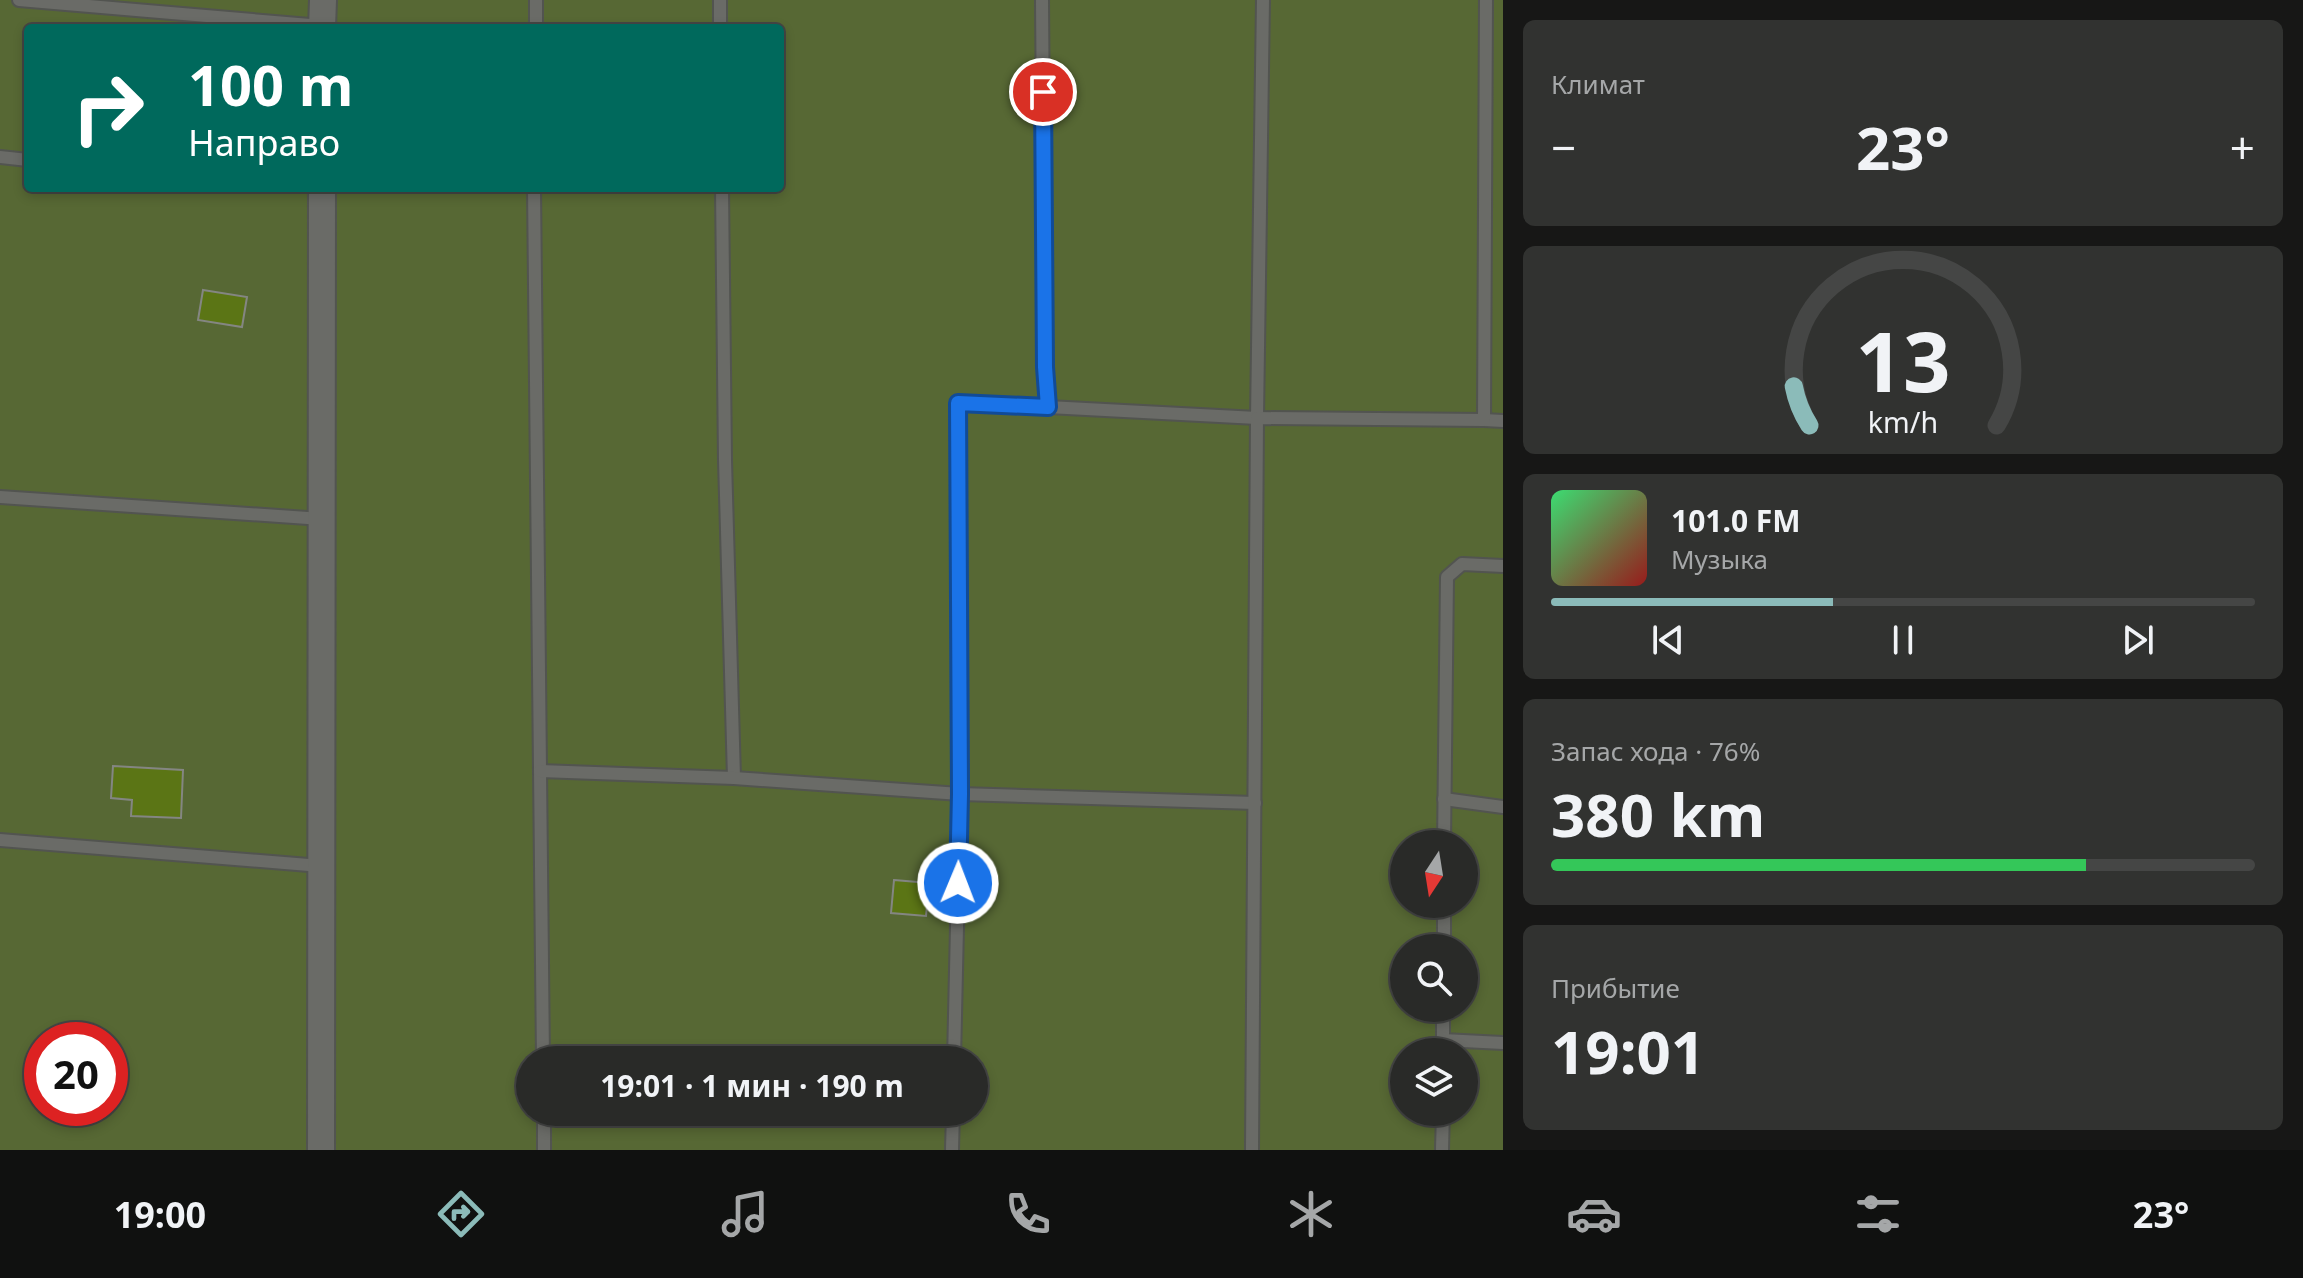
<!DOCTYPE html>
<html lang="ru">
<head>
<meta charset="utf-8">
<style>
  body { margin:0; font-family:"Noto Sans",sans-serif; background:#313230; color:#f1f3f6; height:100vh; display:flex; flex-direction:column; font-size:30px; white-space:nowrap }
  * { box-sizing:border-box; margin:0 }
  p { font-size:26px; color:#a5a7a8 }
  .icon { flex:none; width:44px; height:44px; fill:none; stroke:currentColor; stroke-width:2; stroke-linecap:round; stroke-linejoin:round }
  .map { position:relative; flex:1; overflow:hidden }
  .side { display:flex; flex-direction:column; gap:20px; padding:20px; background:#171716; width:800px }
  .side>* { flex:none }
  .hud { position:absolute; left:24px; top:24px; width:760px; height:168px; border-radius:8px; box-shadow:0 4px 12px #0003,0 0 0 2px #454645; background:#00695c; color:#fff; overflow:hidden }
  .needle { width:52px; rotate:192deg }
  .tools { position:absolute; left:1390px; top:830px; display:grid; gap:16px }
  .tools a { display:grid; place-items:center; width:88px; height:88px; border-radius:50%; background:#292a28; box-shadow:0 4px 12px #0003,0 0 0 2px #454645; font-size:40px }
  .speed { position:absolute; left:24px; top:1022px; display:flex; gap:16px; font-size:40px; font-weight:700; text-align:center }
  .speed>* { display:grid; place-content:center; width:104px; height:104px; border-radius:50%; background:#292a28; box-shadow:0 4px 12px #0003,0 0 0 2px #454645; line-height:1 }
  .speed .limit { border:12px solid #d22; background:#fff; color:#111 }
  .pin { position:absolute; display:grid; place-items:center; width:68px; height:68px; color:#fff; margin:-34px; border:4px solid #fff; border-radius:50%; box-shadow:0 2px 8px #0007 }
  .me { position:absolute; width:88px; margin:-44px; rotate:1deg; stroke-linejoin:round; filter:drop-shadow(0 0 6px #0008) }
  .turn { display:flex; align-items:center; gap:28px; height:168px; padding:0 32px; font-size:36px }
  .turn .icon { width:104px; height:104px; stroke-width:2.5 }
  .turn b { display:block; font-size:56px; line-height:68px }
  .big { font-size:60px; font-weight:700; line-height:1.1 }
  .side .tile { flex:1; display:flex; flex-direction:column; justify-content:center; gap:12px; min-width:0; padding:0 28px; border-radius:12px; background:#313230 }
  .side .dial { align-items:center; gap:0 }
  .dial svg { height:208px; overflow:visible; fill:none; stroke:#454645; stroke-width:7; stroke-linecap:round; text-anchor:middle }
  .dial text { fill:#f1f3f6; stroke:none }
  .song { display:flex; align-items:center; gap:24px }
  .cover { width:96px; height:96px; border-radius:12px; background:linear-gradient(135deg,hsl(140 70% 55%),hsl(0 70% 35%)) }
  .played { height:8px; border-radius:4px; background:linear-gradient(90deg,#8bbbb9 40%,#454645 40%) }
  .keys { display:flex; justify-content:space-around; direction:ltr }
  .heat { display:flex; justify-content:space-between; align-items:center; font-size:44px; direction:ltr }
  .charge { height:12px; border-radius:6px; background:linear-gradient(90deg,#34c759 76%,#454645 0) }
  .trip { position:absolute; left:516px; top:1046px; width:472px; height:80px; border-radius:40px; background:#292a28; box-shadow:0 4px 12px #0003,0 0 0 2px #454645; font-weight:700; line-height:80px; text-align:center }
  .tabs { display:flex; height:128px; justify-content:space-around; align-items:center; background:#101110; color:#a5a7a8 }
  .tabs .icon { width:56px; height:56px }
  .tabs .selected { color:#8bbbb9 }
  .tabs b { font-size:36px; color:#f1f3f6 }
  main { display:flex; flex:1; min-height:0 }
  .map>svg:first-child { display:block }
  .green { fill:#576834; fill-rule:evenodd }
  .building { fill:#5b7515; stroke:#848682; stroke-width:2 }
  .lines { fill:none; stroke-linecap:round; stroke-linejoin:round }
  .service-casing { stroke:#525450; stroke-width:16 }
  .minor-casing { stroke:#525450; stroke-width:30 }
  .service { stroke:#6a6b67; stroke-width:12 }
  .minor { stroke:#6a6b67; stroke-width:26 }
  .route-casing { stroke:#114b97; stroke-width:20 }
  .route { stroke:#1a73e8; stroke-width:14 }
</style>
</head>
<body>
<main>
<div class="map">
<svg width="1503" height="1150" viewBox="0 0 1503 1150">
  <rect width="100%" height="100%" fill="#373835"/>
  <path class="green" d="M 0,0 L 1503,0 L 1503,1150 L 0,1150 ZM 28,28 L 780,28 L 780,188 L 28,188 ZM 1404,844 L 1464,844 L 1464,904 L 1404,904 ZM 1404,948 L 1464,948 L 1464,1008 L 1404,1008 ZM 42,1040 L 110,1040 L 110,1108 L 42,1108 ZM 1404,1052 L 1464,1052 L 1464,1112 L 1404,1112 ZM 530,1060 L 974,1060 L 974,1112 L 530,1112 Z"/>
  <g class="building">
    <path d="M 203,290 L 247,297 L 242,327 L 198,320 Z"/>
    <path d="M 113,766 L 183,770 L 181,818 L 131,816 L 132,800 L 111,798 Z"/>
    <path d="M 894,880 L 929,883 L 926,916 L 891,913 Z"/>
  </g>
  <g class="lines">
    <defs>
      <g id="service">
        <path d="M 19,0 L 322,26"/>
        <path d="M 720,0 L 720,28"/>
        <path d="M 1042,0 L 1045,367 L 1048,407 L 1257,418 L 1263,0"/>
        <path d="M 536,28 L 536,0"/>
        <path d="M 0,157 L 28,160"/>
        <path d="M 534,188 L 543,1060"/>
        <path d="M 722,188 L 725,460 L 734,778"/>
        <path d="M 1484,420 L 1503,421"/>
        <path d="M 0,497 L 322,519"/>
        <path d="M 540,771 L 734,778 L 960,794 L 1255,803"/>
        <path d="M 1444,799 L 1503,807"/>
        <path d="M 0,840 L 321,866"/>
        <path d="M 1444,844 L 1447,577 L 1462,564 L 1503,566"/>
        <path d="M 1444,948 L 1444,904"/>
        <path d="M 1443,1040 L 1503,1043"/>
        <path d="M 1443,1052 L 1443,1008"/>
        <path d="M 954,1060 L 960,794 L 958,403 L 1048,407"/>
        <path d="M 544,1112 L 544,1150"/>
        <path d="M 952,1150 L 953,1112"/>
        <path d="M 1252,1150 L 1257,418 L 1484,420 L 1486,0"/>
        <path d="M 1442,1150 L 1443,1112"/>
      </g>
      <g id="minor">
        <path d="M 322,28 L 323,0"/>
        <path d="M 321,1150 L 322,188"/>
      </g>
    </defs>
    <use href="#service" class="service-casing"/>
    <use href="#minor" class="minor-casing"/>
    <use href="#service" class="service"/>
    <use href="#minor" class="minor"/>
  </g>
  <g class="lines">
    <defs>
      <path id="route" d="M 958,883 L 960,794 L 958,403 L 1048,407 L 1045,367 L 1043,92"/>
    </defs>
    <use href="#route" class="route-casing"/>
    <use href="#route" class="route"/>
  </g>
</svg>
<div class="tools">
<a><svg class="needle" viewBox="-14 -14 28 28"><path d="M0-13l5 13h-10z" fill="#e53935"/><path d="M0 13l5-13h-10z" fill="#a5a7a8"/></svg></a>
<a><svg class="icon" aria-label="search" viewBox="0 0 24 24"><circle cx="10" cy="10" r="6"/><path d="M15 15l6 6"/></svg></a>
<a><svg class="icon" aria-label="layers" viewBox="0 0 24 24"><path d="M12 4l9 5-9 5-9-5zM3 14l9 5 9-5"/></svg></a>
</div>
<div class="speed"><div class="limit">20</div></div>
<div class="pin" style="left:1043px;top:92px;background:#d93025"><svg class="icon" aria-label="arrive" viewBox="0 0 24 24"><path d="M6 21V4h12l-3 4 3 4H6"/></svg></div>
<svg class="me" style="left:958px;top:883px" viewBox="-20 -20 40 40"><circle r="17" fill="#1a73e8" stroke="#fff" stroke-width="3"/><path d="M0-11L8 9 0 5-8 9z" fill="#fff"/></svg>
<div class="trip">19:01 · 1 мин · 190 m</div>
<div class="hud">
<div class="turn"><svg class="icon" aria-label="right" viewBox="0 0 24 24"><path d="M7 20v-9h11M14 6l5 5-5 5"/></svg><div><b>100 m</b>Направо</div></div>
</div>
</div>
<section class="side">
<div class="tile"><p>Климат</p>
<div class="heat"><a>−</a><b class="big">23°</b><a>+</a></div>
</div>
<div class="tile dial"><svg viewBox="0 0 100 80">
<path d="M14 69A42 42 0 1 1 86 69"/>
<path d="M14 69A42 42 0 0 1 8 54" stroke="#8bbbb9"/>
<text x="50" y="56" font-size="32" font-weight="700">13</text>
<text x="50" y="72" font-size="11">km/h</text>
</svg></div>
<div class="tile">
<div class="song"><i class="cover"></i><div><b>101.0 FM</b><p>Музыка</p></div></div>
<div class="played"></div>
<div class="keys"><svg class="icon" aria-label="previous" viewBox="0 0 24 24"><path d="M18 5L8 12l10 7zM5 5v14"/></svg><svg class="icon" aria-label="pause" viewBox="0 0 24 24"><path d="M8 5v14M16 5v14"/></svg><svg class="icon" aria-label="next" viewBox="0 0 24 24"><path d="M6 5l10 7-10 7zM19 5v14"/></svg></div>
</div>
<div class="tile"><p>Запас хода · 76%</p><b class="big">380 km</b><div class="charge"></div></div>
<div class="tile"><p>Прибытие</p><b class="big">19:01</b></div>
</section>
</main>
<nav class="tabs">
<b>19:00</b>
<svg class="icon selected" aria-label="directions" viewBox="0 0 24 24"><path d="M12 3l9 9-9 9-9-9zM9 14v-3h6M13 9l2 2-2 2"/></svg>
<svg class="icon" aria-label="music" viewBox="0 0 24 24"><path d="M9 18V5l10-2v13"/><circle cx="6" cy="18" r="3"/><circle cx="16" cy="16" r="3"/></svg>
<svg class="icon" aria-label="phone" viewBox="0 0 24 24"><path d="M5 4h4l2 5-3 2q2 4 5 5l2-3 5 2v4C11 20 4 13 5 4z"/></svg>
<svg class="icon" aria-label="climate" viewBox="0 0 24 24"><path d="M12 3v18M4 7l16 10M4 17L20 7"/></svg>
<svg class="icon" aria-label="car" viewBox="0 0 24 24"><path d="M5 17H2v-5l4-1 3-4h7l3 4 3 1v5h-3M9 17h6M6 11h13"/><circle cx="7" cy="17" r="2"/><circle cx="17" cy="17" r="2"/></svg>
<svg class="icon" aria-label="filters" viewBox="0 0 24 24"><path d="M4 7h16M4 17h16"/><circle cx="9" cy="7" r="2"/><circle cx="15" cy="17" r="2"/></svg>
<b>23°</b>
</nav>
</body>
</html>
